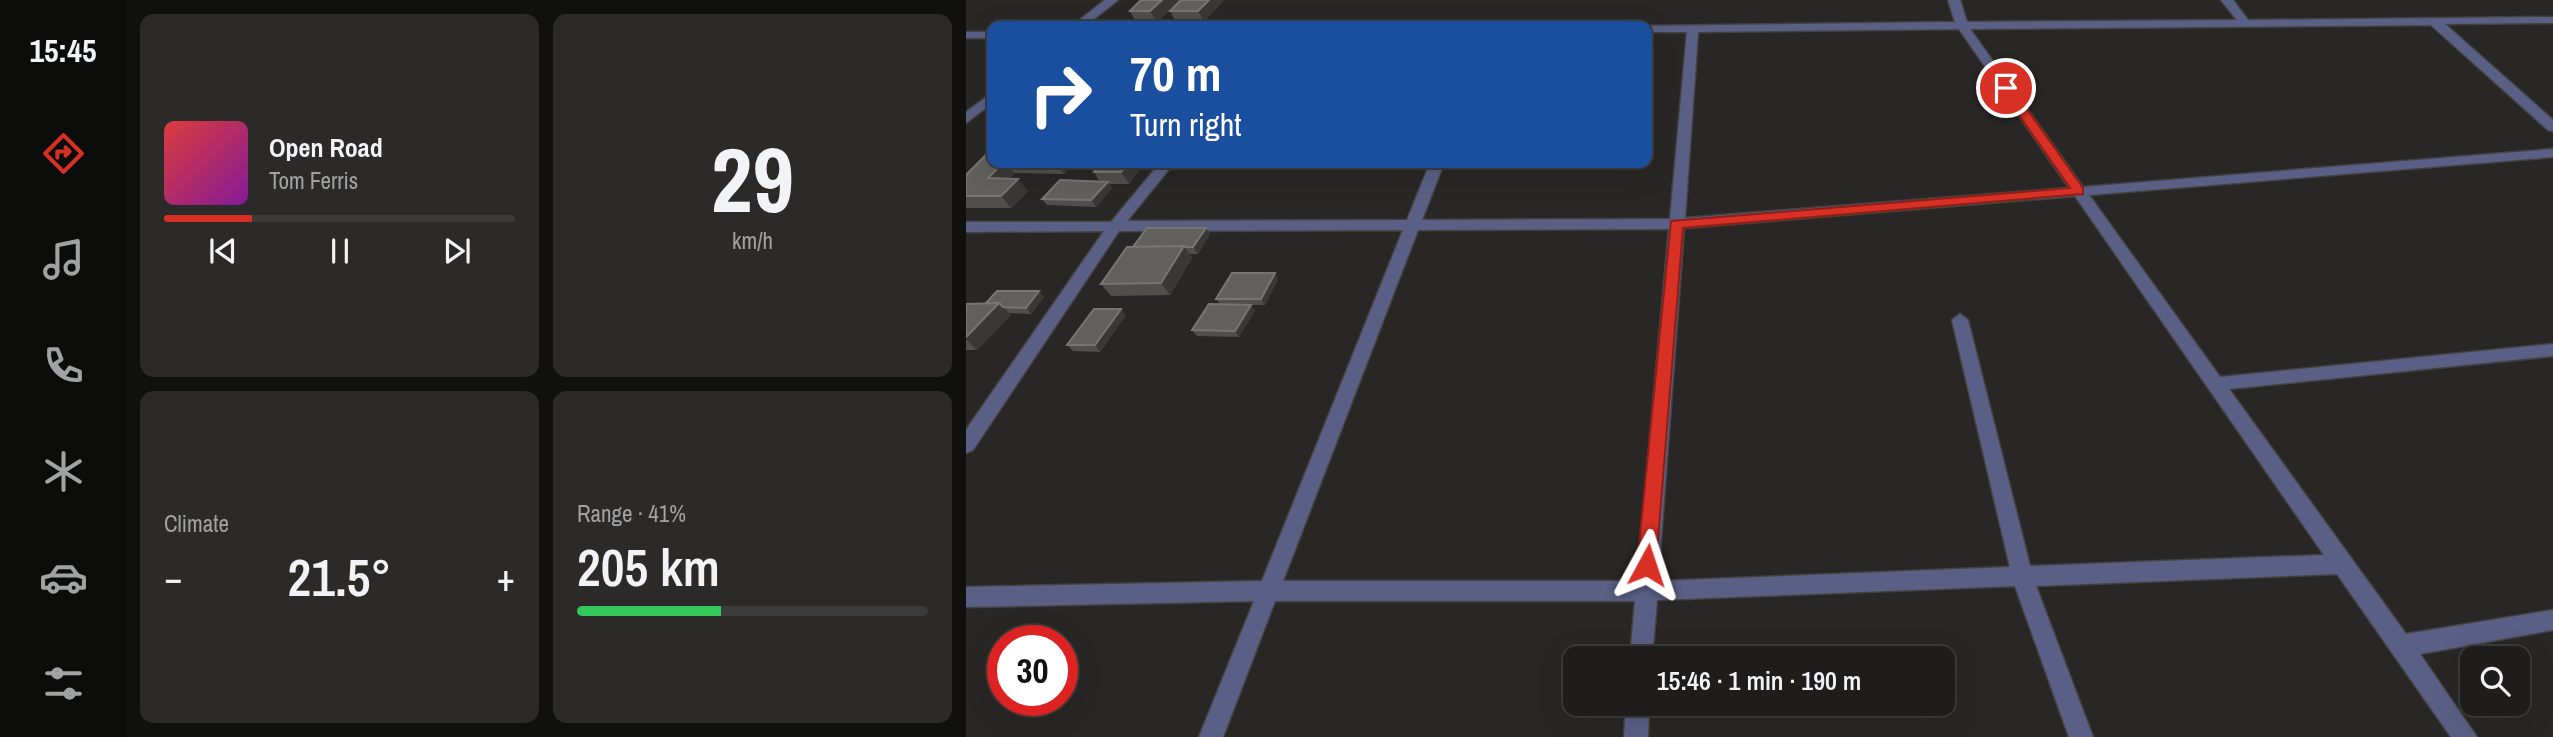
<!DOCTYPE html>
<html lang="en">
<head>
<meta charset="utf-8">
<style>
  body { margin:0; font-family:"Archivo Narrow",sans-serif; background:#2b2a29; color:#f1f3f6; height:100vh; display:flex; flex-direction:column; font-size:26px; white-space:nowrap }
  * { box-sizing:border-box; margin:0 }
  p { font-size:23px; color:#a1a2a3 }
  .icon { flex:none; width:38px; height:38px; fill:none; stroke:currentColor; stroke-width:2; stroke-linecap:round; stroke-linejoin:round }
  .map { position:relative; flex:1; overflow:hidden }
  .drawer { display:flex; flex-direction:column; gap:14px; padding:14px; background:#10100f; width:840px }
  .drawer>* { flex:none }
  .top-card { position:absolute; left:21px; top:21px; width:665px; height:147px; border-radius:14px; box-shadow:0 7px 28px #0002,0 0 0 2px #3c3b3b; background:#1a4fa0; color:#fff; overflow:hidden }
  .tools { position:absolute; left:1494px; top:646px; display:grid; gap:14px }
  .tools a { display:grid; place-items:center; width:70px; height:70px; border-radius:14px; background:#1e1d1c; box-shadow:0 7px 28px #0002,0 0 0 2px #3c3b3b; font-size:35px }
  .speed { position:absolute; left:21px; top:625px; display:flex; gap:14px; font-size:35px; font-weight:700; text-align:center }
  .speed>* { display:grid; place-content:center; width:91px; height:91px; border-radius:50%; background:#1e1d1c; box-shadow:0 7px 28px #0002,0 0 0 2px #3c3b3b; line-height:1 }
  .speed .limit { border:10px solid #d22; background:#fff; color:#111 }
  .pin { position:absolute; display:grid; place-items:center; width:60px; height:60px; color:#fff; margin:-30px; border:4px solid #fff; border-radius:50%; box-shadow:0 2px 7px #0007 }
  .me { position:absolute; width:77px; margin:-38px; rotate:5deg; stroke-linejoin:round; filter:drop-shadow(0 0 5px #0008) }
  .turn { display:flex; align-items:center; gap:24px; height:147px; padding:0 28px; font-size:32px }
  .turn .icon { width:91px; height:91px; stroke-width:2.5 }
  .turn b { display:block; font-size:49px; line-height:60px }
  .big { font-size:52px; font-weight:600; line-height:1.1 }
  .drawer .widget { flex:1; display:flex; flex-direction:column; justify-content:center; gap:10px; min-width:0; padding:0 24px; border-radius:14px; background:#2b2a29 }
  .drawer .dial { align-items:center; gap:0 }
  .dial b { font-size:91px; line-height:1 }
  .song { display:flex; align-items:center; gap:21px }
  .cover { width:84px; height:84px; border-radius:10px; background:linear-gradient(135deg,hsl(0 70% 55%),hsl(290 70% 35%)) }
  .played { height:7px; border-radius:4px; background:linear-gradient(90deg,#d93025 25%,#3c3b3b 25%) }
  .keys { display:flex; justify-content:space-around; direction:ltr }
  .heat { display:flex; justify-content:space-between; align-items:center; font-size:38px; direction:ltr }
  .charge { height:10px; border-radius:5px; background:linear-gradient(90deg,#34c759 41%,#3c3b3b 0) }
  .drawer .tiles { flex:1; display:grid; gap:14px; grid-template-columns:repeat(2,1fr) }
  .trip { position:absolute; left:597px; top:646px; width:392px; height:70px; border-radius:14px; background:#1e1d1c; box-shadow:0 7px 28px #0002,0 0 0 2px #3c3b3b; font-weight:600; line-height:70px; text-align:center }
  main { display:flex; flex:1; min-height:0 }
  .dock { display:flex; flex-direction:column; width:126px; justify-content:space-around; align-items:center; background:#0c0c0b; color:#a1a2a3 }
  .dock .icon { width:49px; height:49px }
  .dock .on { color:#d93025 }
  .dock b { font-size:32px; color:#f1f3f6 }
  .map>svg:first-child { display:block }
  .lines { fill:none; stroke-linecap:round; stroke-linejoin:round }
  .street-casing { stroke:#444341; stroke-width:3 }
  .street { fill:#5a6085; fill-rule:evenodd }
  .wall { fill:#504f4c }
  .shaded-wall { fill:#393835 }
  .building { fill:#61605d; stroke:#777673; stroke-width:2 }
  .route { fill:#d93025; stroke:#8d1f18; stroke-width:2 }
</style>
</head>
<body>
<main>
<nav class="dock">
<b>15:45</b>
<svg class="icon on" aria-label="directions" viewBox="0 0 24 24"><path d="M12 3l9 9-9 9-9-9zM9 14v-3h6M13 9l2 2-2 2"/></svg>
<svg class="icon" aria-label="music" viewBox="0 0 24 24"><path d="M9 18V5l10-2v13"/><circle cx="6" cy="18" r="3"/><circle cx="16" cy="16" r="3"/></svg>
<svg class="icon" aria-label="phone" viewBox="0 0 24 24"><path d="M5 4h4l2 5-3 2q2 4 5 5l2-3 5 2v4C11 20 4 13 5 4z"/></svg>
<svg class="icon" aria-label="climate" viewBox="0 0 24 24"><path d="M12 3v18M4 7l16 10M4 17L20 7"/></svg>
<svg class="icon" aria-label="car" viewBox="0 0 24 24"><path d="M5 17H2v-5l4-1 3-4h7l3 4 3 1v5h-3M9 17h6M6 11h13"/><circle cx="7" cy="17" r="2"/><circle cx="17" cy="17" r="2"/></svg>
<svg class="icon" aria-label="filters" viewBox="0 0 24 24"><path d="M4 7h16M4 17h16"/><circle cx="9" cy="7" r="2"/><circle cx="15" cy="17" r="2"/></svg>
</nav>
<section class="drawer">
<div class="tiles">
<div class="widget">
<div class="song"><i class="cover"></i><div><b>Open Road</b><p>Tom Ferris</p></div></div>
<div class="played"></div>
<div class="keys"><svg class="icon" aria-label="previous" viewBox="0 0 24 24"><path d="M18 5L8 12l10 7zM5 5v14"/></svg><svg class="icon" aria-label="pause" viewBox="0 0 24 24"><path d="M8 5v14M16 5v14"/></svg><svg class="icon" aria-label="next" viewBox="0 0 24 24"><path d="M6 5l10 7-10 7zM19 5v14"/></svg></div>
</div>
<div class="widget dial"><b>29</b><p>km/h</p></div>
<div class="widget"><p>Climate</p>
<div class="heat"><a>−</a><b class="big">21.5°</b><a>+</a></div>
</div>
<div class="widget"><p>Range · 41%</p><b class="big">205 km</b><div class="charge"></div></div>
</div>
</section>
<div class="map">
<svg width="1587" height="737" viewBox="0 0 1587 737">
  <rect width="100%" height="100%" fill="#282725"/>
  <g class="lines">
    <defs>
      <g id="street">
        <path d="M 139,0 L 152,0 L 119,26 L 106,26 Z"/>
        <path d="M 982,0 L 994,0 L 1001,22 L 1271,20 L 1255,0 L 1267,0 L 1282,20 L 1587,17 L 1587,23 L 1479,24 L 1587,120 L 1587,131 L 1582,130 L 1465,25 L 1004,29 L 1117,187 L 1587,149 L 1587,157 L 1123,195 L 1254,377 L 1587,344 L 1587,356 L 1263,389 L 1440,634 L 1587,610 L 1587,630 L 1454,654 L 1511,737 L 1485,737 L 1371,574 L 1070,586 L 1127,737 L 1103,737 L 1049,586 L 691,600 L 686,658 L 664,658 L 669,601 L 309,601 L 257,737 L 233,737 L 288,601 L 0,607 L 0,587 L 296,581 L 437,230 L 153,231 L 7,450 L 0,453 L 0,430 L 138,231 L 0,232 L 0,222 L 145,222 L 194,163 L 208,163 L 161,221 L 441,220 L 464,163 L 478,163 L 456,220 L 704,219 L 721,32 L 681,32 L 681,26 L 678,26 L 989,22 ZM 993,29 L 1103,188 L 719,218 L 732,32 ZM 1109,196 L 1358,555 L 1064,566 L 1002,320 L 994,314 L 986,320 L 1044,567 L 692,581 L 718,228 ZM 703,229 L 671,581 L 317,581 L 452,230 Z"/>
        <rect x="0" y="32" width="26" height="6"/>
        <path d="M 26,93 L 26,103 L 0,123 L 0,112 Z"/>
        <path d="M 660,704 L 683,704 L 682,737 L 658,737 Z"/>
      </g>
    </defs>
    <use href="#street" class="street-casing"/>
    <use href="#street" class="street"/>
  </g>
  <g class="wall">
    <path d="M 213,0 L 191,22 L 170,22 L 164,11 Z"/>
    <path d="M 258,0 L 238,22 L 210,22 L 204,11 Z"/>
    <path d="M 26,163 L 108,163 L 98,174 L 48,173 L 43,179 L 62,191 L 45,208 L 0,208 L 0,175 Z"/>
    <path d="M 179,163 L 163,184 L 143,184 L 146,188 L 130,207 L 81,205 L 76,199 L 134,182 L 128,172 Z"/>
    <path d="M 240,228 L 244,234 L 232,254 L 223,254 L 226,258 L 204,295 L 145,296 L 135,284 Z"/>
    <path d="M 309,273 L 312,280 L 299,305 L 285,305 L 289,311 L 273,337 L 231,336 L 226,330 L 254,304 L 250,299 Z"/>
    <path d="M 73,291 L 78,297 L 65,314 L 43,313 L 45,315 L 11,350 L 0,350 L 0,304 L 20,303 Z"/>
    <path d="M 160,315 L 134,352 L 107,351 L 101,345 Z"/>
  </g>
  <g class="shaded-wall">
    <path d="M 196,0 L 213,0 L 191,22 L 184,11 Z"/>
    <path d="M 243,0 L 258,0 L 238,22 L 232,11 Z"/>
    <path d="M 37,163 L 39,163 L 48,173 L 31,190 L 22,178 Z"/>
    <path d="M 90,163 L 108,163 L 98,174 Z"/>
    <path d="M 162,163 L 179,163 L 163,184 L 155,172 Z"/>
    <path d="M 52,179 L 62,191 L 45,208 L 35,196 Z"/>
    <path d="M 142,182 L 146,188 L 130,207 L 125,200 Z"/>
    <path d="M 240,228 L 244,234 L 232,254 L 227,247 Z"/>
    <path d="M 218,246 L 226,258 L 204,295 L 195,283 Z"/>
    <path d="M 309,273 L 312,280 L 299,305 L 295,299 Z"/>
    <path d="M 73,291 L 78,297 L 65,314 L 60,308 Z"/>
    <path d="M 33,303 L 45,315 L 11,350 L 0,339 L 0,337 Z"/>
    <path d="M 285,305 L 289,311 L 273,337 L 269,331 Z"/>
    <path d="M 155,309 L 160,315 L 134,352 L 129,345 Z"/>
  </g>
  <g class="building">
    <path d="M 175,0 L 196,0 L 184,11 L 164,11 Z"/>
    <path d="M 215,0 L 243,0 L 232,11 L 204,11 Z"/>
    <path d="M 26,149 L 26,163 L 37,163 L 22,178 L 52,179 L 35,196 L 0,196 L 0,175 Z"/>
    <path d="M 135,163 L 162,163 L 155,172 L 128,172 Z"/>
    <path d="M 94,180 L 142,182 L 125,200 L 76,199 Z"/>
    <path d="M 181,228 L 240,228 L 227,247 L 217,247 L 218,246 L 167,247 Z"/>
    <path d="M 218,246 L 195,283 L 135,284 L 161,247 Z"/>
    <path d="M 266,273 L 309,273 L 295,299 L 250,299 Z"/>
    <path d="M 31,291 L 73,291 L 60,308 L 37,307 L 33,303 L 20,303 Z"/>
    <path d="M 33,303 L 0,337 L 0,304 Z"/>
    <path d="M 243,304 L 285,305 L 269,331 L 226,330 Z"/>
    <path d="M 128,309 L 155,309 L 129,345 L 101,345 Z"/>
  </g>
  <path class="route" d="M 1035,85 L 1044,85 L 1117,188 L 1117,194 L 717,228 L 690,565 L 687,571 L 681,574 L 674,571 L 671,565 L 705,221 L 1104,188 L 1034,88 Z"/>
</svg>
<div class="tools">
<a><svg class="icon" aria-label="search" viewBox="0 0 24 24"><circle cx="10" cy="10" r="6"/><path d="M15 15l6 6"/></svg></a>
</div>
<div class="speed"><div class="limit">30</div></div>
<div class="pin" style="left:1040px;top:88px;background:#d93025"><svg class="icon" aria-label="arrive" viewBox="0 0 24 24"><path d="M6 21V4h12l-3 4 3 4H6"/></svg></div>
<svg class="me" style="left:681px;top:565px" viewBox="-20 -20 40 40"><path d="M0-17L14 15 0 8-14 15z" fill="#d93025" stroke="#fff" stroke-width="4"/></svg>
<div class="trip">15:46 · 1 min · 190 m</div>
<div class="top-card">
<div class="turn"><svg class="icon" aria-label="right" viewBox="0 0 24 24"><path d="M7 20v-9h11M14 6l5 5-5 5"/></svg><div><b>70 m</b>Turn right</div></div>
</div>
</div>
</main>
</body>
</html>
